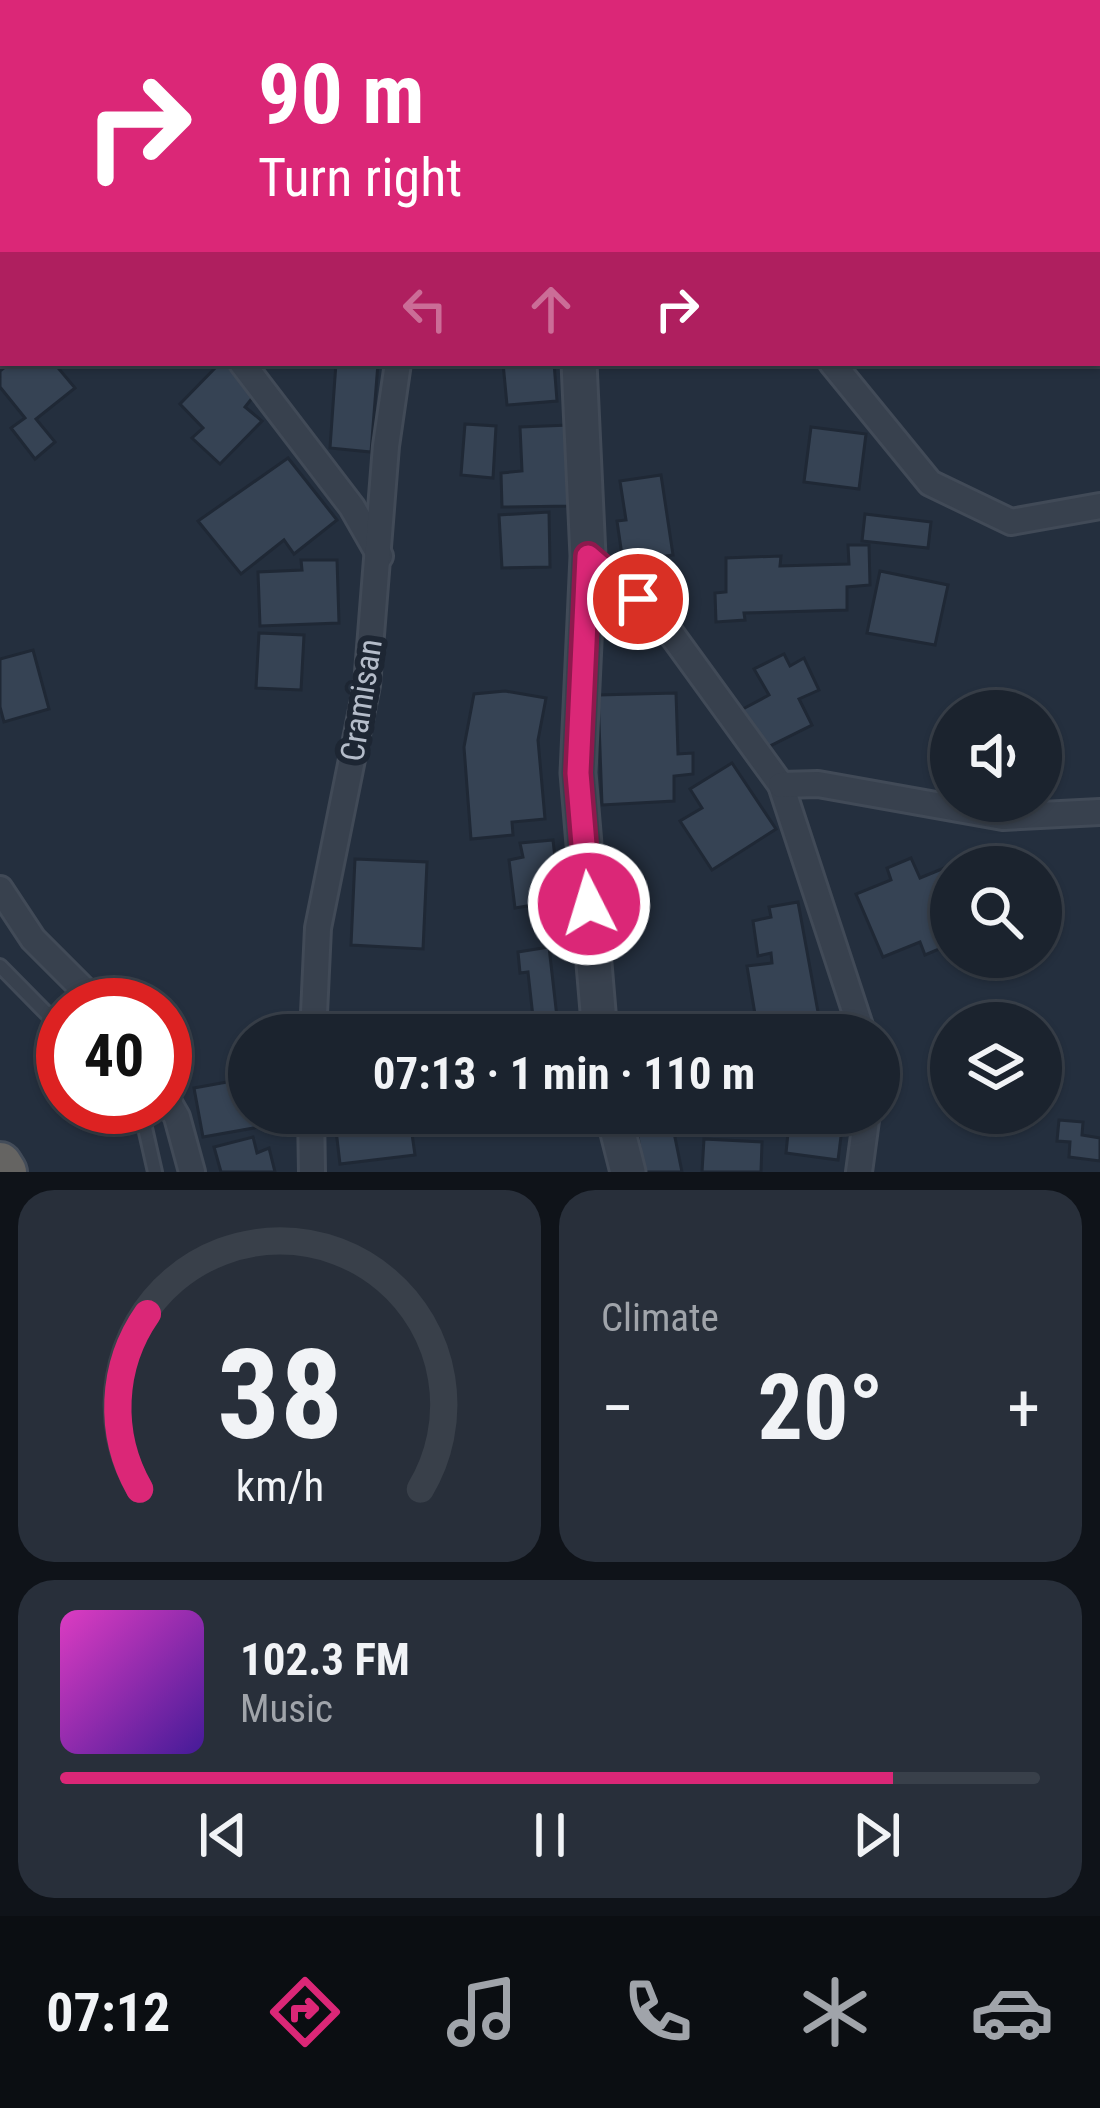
<!DOCTYPE html>
<html lang="en">
<head>
<meta charset="utf-8">
<style>
  body { margin:0; font-family:"Roboto Condensed",sans-serif; background:#282f3a; color:#f1f3f6; height:100vh; display:flex; flex-direction:column; font-size:45px; white-space:nowrap }
  * { box-sizing:border-box; margin:0 }
  p { font-size:39px; color:#a0a4aa }
  .icon { flex:none; width:66px; height:66px; fill:none; stroke:currentColor; stroke-width:2; stroke-linecap:round; stroke-linejoin:round }
  .map { position:relative; height:1172px; overflow:hidden }
  .panel { display:flex; flex-direction:column; gap:18px; padding:18px; background:#0f1319; flex:1 }
  .panel>* { flex:none }
  .top-card { position:absolute; left:0px; top:0px; width:1101px; height:366px; box-shadow:0 3px 9px #0004,0 0 0 3px #39404a; background:#db2777; color:#fff; overflow:hidden }
  .tools { position:absolute; left:930px; top:690px; display:grid; gap:24px }
  .tools a { display:grid; place-items:center; width:132px; height:132px; border-radius:50%; background:#1b232e; box-shadow:0 3px 9px #0004,0 0 0 3px #39404a; font-size:60px }
  .speed { position:absolute; left:36px; top:978px; display:flex; gap:24px; font-size:60px; font-weight:700; text-align:center }
  .speed>* { display:grid; place-content:center; width:156px; height:156px; border-radius:50%; background:#1b232e; box-shadow:0 3px 9px #0004,0 0 0 3px #39404a; line-height:1 }
  .speed .limit { border:18px solid #d22; background:#fff; color:#111 }
  .pin { position:absolute; display:grid; place-items:center; width:102px; height:102px; color:#fff; margin:-51px; border:6px solid #fff; border-radius:50%; box-shadow:0 3px 12px #0007 }
  .me { position:absolute; width:132px; margin:-66px; rotate:355deg; stroke-linejoin:round; filter:drop-shadow(0 0 9px #0008) }
  .turn { display:flex; align-items:center; gap:42px; height:252px; padding:0 60px; font-size:54px }
  .turn .icon { width:156px; height:156px; stroke-width:2.5 }
  .turn b { display:block; font-size:84px; line-height:102px }
  .lanes { display:flex; align-items:center; height:114px; padding:0 60px; background:#0003; justify-content:center; gap:60px; direction:ltr }
  .lanes .off { opacity:.35 }
  .big { font-size:90px; font-weight:700; line-height:1.1 }
  .panel .card { flex:1; display:flex; flex-direction:column; justify-content:center; gap:18px; min-width:0; padding:0 42px; border-radius:36px; background:#282f3a }
  .panel .dial { align-items:center; gap:0 }
  .dial svg { height:312px; overflow:visible; fill:none; stroke:#39404a; stroke-width:7; stroke-linecap:round; text-anchor:middle }
  .dial text { fill:#f1f3f6; stroke:none }
  .song { display:flex; align-items:center; gap:36px }
  .cover { width:144px; height:144px; border-radius:18px; background:linear-gradient(135deg,hsl(310 70% 55%),hsl(260 70% 35%)) }
  .played { height:12px; border-radius:6px; background:linear-gradient(90deg,#db2777 85%,#39404a 85%) }
  .keys { display:flex; justify-content:space-around; direction:ltr }
  .heat { display:flex; justify-content:space-between; align-items:center; font-size:66px; direction:ltr }
  .panel .tiles { flex:1; display:grid; gap:18px; grid-template-columns:1fr 1fr }
  .card:last-child { grid-column:span 2 }
  .trip { position:absolute; left:228px; top:1014px; width:672px; height:120px; border-radius:60px; background:#1b232e; box-shadow:0 3px 9px #0004,0 0 0 3px #39404a; font-weight:700; line-height:120px; text-align:center }
  .tabs { display:flex; height:192px; justify-content:space-around; align-items:center; background:#0b0e12; color:#a0a4aa }
  .tabs .icon { width:84px; height:84px }
  .tabs .on { color:#db2777 }
  .tabs b { font-size:54px; color:#f1f3f6 }
  .map>svg:first-child { display:block }
  .building { fill:#364354; stroke:#1f2835; stroke-width:3 }
  .lines { fill:none; stroke-linecap:round; stroke-linejoin:round }
  .service-casing { stroke:#414a57; stroke-width:18 }
  .minor-casing { stroke:#414a57; stroke-width:30 }
  .tertiary-casing { stroke:#414a57; stroke-width:39 }
  .trunk-casing { stroke:#434c59; stroke-width:48 }
  .service { stroke:#38414e; stroke-width:12 }
  .minor { stroke:#38414e; stroke-width:24 }
  .tertiary { stroke:#38414e; stroke-width:33 }
  .trunk { stroke:#656462; stroke-width:42 }
  .route-casing { stroke:#8e194d; stroke-width:30 }
  .route { stroke:#db2777; stroke-width:21 }
  .labels { text-anchor:middle; dominant-baseline:central; stroke-width:12; stroke-linejoin:round; paint-order:stroke }
  .street-label { font-size:33px; fill:#b4bcc9; stroke:#1d2633 }
</style>
</head>
<body>
<div class="map">
<svg width="1100" height="1172" viewBox="0 0 1100 1172">
  <rect width="100%" height="100%" fill="#242f3e"/>
  <g class="building">
    <path d="M 10,363 L 54,363 L 75,388 L 36,419 L 55,442 L 35,459 L 11,428 L 25,418 L 0,387 L 0,371 Z"/>
    <path d="M 220,363 L 228,363 L 257,392 L 245,407 L 262,421 L 220,464 L 192,438 L 203,428 L 180,404 Z"/>
    <path d="M 336,363 L 378,363 L 371,452 L 330,448 Z"/>
    <path d="M 503,363 L 554,363 L 557,401 L 507,405 Z"/>
    <path d="M 465,424 L 496,426 L 493,478 L 461,475 Z"/>
    <path d="M 570,425 L 572,506 L 502,507 L 501,473 L 522,471 L 520,427 Z"/>
    <path d="M 811,427 L 866,434 L 859,489 L 804,482 Z"/>
    <path d="M 288,458 L 337,520 L 294,554 L 284,540 L 241,574 L 198,521 Z"/>
    <path d="M 661,475 L 673,555 L 623,562 L 617,521 L 626,520 L 620,481 Z"/>
    <path d="M 549,512 L 550,567 L 502,568 L 499,515 Z"/>
    <path d="M 865,514 L 931,522 L 928,548 L 862,541 Z"/>
    <path d="M 848,545 L 869,545 L 870,585 L 847,587 L 847,610 L 744,613 L 745,620 L 716,622 L 715,593 L 726,592 L 726,558 L 781,556 L 780,566 L 849,564 Z"/>
    <path d="M 301,560 L 337,560 L 339,623 L 260,626 L 258,572 L 302,570 Z"/>
    <path d="M 880,571 L 948,585 L 935,645 L 867,633 Z"/>
    <path d="M 259,633 L 304,635 L 301,690 L 256,688 Z"/>
    <path d="M 33,650 L 49,709 L 4,722 L 0,707 L 0,659 Z"/>
    <path d="M 784,654 L 790,666 L 804,658 L 819,690 L 799,699 L 812,725 L 762,750 L 741,710 L 769,695 L 754,669 Z"/>
    <path d="M 505,691 L 546,698 L 538,740 L 545,819 L 512,822 L 513,835 L 471,839 L 464,747 L 474,694 Z"/>
    <path d="M 676,693 L 678,754 L 693,753 L 693,774 L 674,776 L 674,801 L 602,805 L 598,695 Z"/>
    <path d="M 732,763 L 776,829 L 712,870 L 680,821 L 702,808 L 690,789 Z"/>
    <path d="M 553,840 L 560,902 L 570,901 L 573,932 L 548,936 L 545,903 L 515,908 L 509,860 L 523,857 L 520,843 Z"/>
    <path d="M 911,858 L 920,878 L 966,859 L 969,867 L 951,867 L 951,944 L 925,955 L 920,942 L 883,957 L 856,894 L 891,880 L 887,868 Z"/>
    <path d="M 355,859 L 427,862 L 423,949 L 351,945 Z"/>
    <path d="M 798,902 L 820,1023 L 758,1032 L 747,966 L 772,963 L 771,953 L 758,956 L 753,921 L 771,917 L 769,907 Z"/>
    <path d="M 549,947 L 559,1035 L 535,1035 L 528,972 L 520,973 L 518,952 Z"/>
    <path d="M 671,1027 L 739,1031 L 739,1035 L 672,1035 Z"/>
    <path d="M 249,1078 L 249,1113 L 281,1113 L 282,1123 L 203,1137 L 194,1088 Z"/>
    <path d="M 334,1113 L 409,1113 L 415,1155 L 340,1164 Z"/>
    <path d="M 634,1113 L 670,1113 L 682,1172 L 644,1172 Z"/>
    <path d="M 790,1113 L 844,1113 L 838,1160 L 786,1153 Z"/>
    <path d="M 1059,1120 L 1083,1122 L 1082,1135 L 1100,1138 L 1100,1161 L 1069,1157 L 1070,1142 L 1057,1141 Z"/>
    <path d="M 253,1137 L 257,1153 L 269,1148 L 275,1172 L 221,1172 L 214,1147 Z"/>
    <path d="M 704,1139 L 762,1142 L 761,1172 L 702,1172 Z"/>
  </g>
  <g class="lines">
    <defs>
      <g id="service">
        <path d="M 0,966 L 63,1030"/>
        <path d="M 137,1107 L 143,1119 L 155,1172"/>
      </g>
      <g id="minor">
        <path d="M 177,0 L 181,3"/>
        <path d="M 936,0 L 936,3"/>
        <path d="M 1098,251 L 1100,249"/>
        <path d="M 242,363 L 352,507 L 380,556"/>
        <path d="M 832,363 L 930,483 L 1011,522 L 1100,506"/>
        <path d="M 588,556 L 662,621 L 781,785 L 863,1035"/>
        <path d="M 781,785 L 818,784 L 1003,817 L 1100,812"/>
        <path d="M 0,889 L 33,939 L 99,1005"/>
        <path d="M 313,1035 L 318,928 L 367,685 L 386,446 L 398,363"/>
        <path d="M 165,1096 L 177,1117 L 192,1172"/>
        <path d="M 311,1113 L 312,1172"/>
        <path d="M 859,1172 L 867,1113"/>
      </g>
      <g id="tertiary">
        <path d="M 654,3 L 658,0"/>
        <path d="M 579,363 L 588,556 L 578,773 L 600,1035"/>
        <path d="M 613,1113 L 628,1172"/>
      </g>
      <path id="trunk" d="M 0,1164 L 5,1172"/>
    </defs>
    <use href="#service" class="service-casing"/>
    <use href="#minor" class="minor-casing"/>
    <use href="#tertiary" class="tertiary-casing"/>
    <use href="#trunk" class="trunk-casing"/>
    <use href="#service" class="service"/>
    <use href="#minor" class="minor"/>
    <use href="#tertiary" class="tertiary"/>
    <use href="#trunk" class="trunk"/>
  </g>
  <g class="lines">
    <defs>
      <path id="route" d="M 589,904 L 578,773 L 588,556 L 638,599"/>
    </defs>
    <use href="#route" class="route-casing"/>
    <use href="#route" class="route"/>
  </g>
  <g class="labels">
    <g class="street-label">
      <text transform="translate(361 700) rotate(-81)">Cramisan</text>
    </g>
  </g>
</svg>
<div class="tools">
<a><svg class="icon" aria-label="sound" viewBox="0 0 24 24"><path d="M4 9h4l5-4v14l-5-4H4zM17 9q2 3 0 6"/></svg></a>
<a><svg class="icon" aria-label="search" viewBox="0 0 24 24"><circle cx="10" cy="10" r="6"/><path d="M15 15l6 6"/></svg></a>
<a><svg class="icon" aria-label="layers" viewBox="0 0 24 24"><path d="M12 4l9 5-9 5-9-5zM3 14l9 5 9-5"/></svg></a>
</div>
<div class="speed"><div class="limit">40</div></div>
<div class="pin" style="left:638px;top:599px;background:#d93025"><svg class="icon" aria-label="arrive" viewBox="0 0 24 24"><path d="M6 21V4h12l-3 4 3 4H6"/></svg></div>
<svg class="me" style="left:589px;top:904px" viewBox="-20 -20 40 40"><circle r="17" fill="#db2777" stroke="#fff" stroke-width="3"/><path d="M0-11L8 9 0 5-8 9z" fill="#fff"/></svg>
<div class="trip">07:13 · 1 min · 110 m</div>
<div class="top-card">
<div class="turn"><svg class="icon" aria-label="right" viewBox="0 0 24 24"><path d="M7 20v-9h11M14 6l5 5-5 5"/></svg><div><b>90 m</b>Turn right</div></div>
<div class="lanes"><svg class="icon off" aria-label="left" viewBox="0 0 24 24"><path d="M17 20v-9H6M10 6l-5 5 5 5"/></svg><svg class="icon off" aria-label="ahead" viewBox="0 0 24 24"><path d="M12 20V5M6 11l6-6 6 6"/></svg><svg class="icon" aria-label="right" viewBox="0 0 24 24"><path d="M7 20v-9h11M14 6l5 5-5 5"/></svg></div>
</div>
</div>
<section class="panel">
<div class="tiles">
<div class="card dial"><svg viewBox="0 0 100 80">
<path d="M14 69A42 42 0 1 1 86 69"/>
<path d="M14 69A42 42 0 0 1 16 24" stroke="#db2777"/>
<text x="50" y="56" font-size="32" font-weight="700">38</text>
<text x="50" y="72" font-size="11">km/h</text>
</svg></div>
<div class="card"><p>Climate</p>
<div class="heat"><a>−</a><b class="big">20°</b><a>+</a></div>
</div>
<div class="card">
<div class="song"><i class="cover"></i><div><b>102.3 FM</b><p>Music</p></div></div>
<div class="played"></div>
<div class="keys"><svg class="icon" aria-label="previous" viewBox="0 0 24 24"><path d="M18 5L8 12l10 7zM5 5v14"/></svg><svg class="icon" aria-label="pause" viewBox="0 0 24 24"><path d="M8 5v14M16 5v14"/></svg><svg class="icon" aria-label="next" viewBox="0 0 24 24"><path d="M6 5l10 7-10 7zM19 5v14"/></svg></div>
</div>
</div>
</section>
<nav class="tabs">
<b>07:12</b>
<svg class="icon on" aria-label="directions" viewBox="0 0 24 24"><path d="M12 3l9 9-9 9-9-9zM9 14v-3h6M13 9l2 2-2 2"/></svg>
<svg class="icon" aria-label="music" viewBox="0 0 24 24"><path d="M9 18V5l10-2v13"/><circle cx="6" cy="18" r="3"/><circle cx="16" cy="16" r="3"/></svg>
<svg class="icon" aria-label="phone" viewBox="0 0 24 24"><path d="M5 4h4l2 5-3 2q2 4 5 5l2-3 5 2v4C11 20 4 13 5 4z"/></svg>
<svg class="icon" aria-label="climate" viewBox="0 0 24 24"><path d="M12 3v18M4 7l16 10M4 17L20 7"/></svg>
<svg class="icon" aria-label="car" viewBox="0 0 24 24"><path d="M5 17H2v-5l4-1 3-4h7l3 4 3 1v5h-3M9 17h6M6 11h13"/><circle cx="7" cy="17" r="2"/><circle cx="17" cy="17" r="2"/></svg>
</nav>
</body>
</html>
